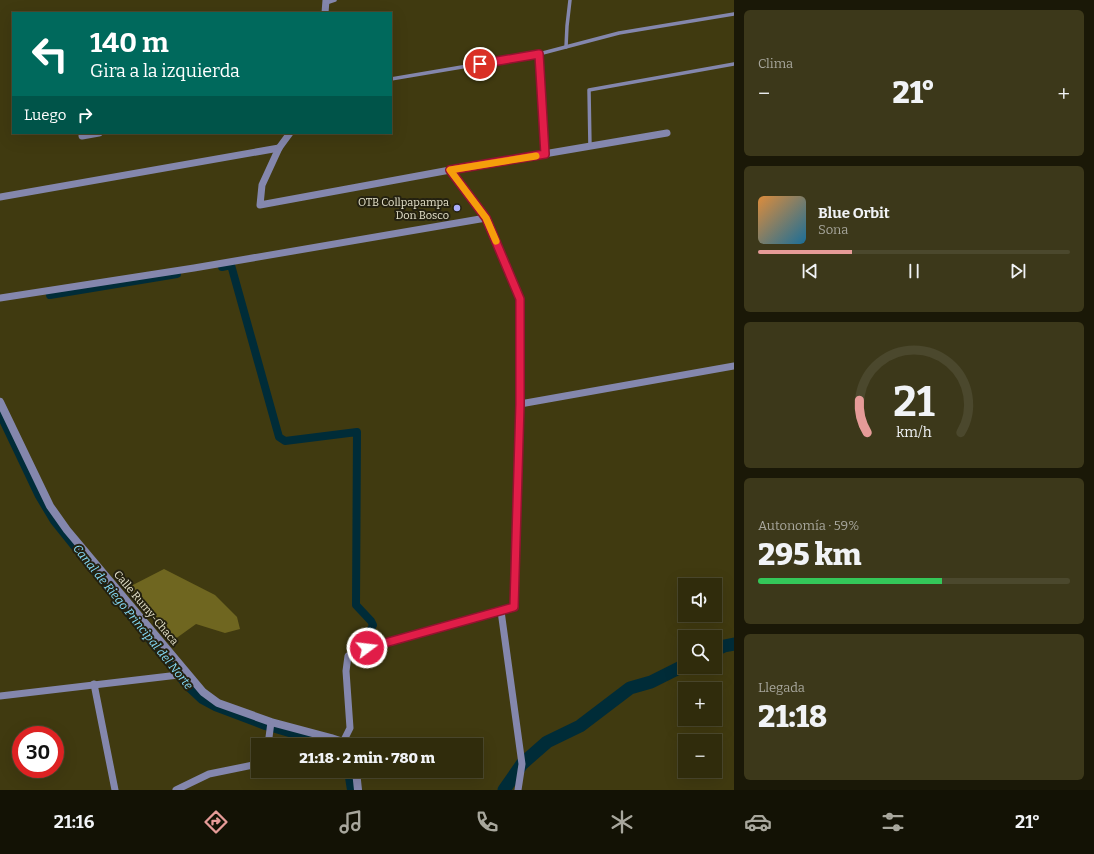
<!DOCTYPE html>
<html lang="es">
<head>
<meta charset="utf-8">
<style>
  body { margin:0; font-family:Bitter,serif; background:#3c381a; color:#f1f3f6; height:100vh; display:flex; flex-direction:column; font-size:15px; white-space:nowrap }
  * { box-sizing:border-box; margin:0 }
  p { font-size:13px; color:#a8a79d }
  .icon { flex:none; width:22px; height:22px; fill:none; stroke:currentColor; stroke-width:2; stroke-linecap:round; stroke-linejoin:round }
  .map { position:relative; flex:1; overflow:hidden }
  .drawer { display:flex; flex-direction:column; gap:10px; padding:10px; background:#1a1807; width:360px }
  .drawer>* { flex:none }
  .banner { position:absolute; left:12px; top:12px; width:380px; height:122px; border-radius:0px; box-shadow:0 4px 16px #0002,0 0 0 1px #4b482d; background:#00695c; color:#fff; overflow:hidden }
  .buttons { position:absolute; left:678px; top:578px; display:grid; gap:8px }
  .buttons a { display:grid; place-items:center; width:44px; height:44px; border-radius:0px; background:#302c0c; box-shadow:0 4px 16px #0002,0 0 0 1px #4b482d; font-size:20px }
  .speed { position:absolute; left:12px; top:726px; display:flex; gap:8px; font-size:20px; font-weight:700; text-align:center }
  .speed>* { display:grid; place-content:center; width:52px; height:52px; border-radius:50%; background:#302c0c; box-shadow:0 4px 16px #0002,0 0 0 1px #4b482d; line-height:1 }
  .speed .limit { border:6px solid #d22; background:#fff; color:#111 }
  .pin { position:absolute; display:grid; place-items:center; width:34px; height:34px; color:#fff; margin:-17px; border:2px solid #fff; border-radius:50%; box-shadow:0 1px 4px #0007 }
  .me { position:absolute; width:44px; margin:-22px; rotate:75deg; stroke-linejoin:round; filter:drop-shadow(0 0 3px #0008) }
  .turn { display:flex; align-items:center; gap:14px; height:84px; padding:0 12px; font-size:18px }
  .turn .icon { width:52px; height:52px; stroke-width:2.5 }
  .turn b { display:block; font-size:28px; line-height:34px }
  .then { display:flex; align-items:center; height:38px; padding:0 12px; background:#0003; gap:8px; font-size:15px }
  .big { font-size:30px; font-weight:800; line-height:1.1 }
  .drawer .widget { flex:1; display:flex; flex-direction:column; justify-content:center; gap:6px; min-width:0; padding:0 14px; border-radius:6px; background:#3c381a }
  .drawer .dial { align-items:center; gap:0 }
  .dial svg { height:104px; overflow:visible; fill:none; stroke:#4b482d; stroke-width:7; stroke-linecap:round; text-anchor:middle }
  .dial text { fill:#f1f3f6; stroke:none }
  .song { display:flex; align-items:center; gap:12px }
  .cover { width:48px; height:48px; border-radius:6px; background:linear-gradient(135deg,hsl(30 70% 55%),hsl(200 70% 35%)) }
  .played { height:4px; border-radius:2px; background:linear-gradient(90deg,#e69b98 30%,#4b482d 30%) }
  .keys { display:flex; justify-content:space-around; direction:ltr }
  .heat { display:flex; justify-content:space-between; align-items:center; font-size:22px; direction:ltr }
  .charge { height:6px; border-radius:3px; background:linear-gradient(90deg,#34c759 59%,#4b482d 0) }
  .trip { position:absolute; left:251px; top:738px; width:232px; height:40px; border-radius:0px; background:#302c0c; box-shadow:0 4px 16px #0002,0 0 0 1px #4b482d; font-weight:800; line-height:40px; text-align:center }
  .dock { display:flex; height:64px; justify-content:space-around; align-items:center; background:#131205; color:#a8a79d }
  .dock .icon { width:28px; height:28px }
  .dock .selected { color:#e69b98 }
  .dock b { font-size:18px; color:#f1f3f6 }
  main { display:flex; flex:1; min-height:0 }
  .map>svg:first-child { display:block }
  .green { fill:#6f6620 }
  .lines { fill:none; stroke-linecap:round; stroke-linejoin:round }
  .canal { stroke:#002c38; stroke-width:8 }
  .river { stroke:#002c38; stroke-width:13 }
  .service { stroke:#8487ad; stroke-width:3.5 }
  .minor { stroke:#8487ad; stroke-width:7 }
  .tertiary { stroke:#8487ad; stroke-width:8 }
  .route-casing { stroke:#92132f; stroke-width:10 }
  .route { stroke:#e11d48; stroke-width:7 }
  .slow { stroke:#f59e0b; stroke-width:7 }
  .poi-dot { fill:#abaffb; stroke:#242110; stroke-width:1.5 }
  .labels { text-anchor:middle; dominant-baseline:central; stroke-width:4; stroke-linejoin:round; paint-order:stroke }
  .poi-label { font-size:11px; fill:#e5e2cb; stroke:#242110; text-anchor:end }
  .street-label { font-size:11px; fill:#e5e2cb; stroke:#242110 }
  .water-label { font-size:12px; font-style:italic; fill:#85dcf9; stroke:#242110 }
</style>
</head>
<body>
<main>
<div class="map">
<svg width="734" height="790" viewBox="0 0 734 790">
  <rect width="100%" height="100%" fill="#403a10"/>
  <path class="green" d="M 164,569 L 215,595 L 237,617 L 240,629 L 225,633 L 196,624 L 171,642 L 127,588 Z"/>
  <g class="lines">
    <g class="canal">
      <path d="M 222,267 L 231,265 L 279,437 L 285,441 L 357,432 L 356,605 L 371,621 L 373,625 L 363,645"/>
      <path d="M 50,295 L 177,274"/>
      <path d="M 0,414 L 39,496 L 54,521 L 186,685 L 202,700 L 215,707 L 265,726 L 330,745"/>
      <path d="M 348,771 L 351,790"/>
    </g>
    <g class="river">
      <path d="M 715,650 L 724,646 L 734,644"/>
      <path d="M 504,790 L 522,764 L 547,742 L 580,726 L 630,688 L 651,682 L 685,665"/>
    </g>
    <g class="service">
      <path d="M 326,3 L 335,0"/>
      <path d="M 566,47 L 567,26 L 570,0"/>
      <path d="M 539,54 L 545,154"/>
      <path d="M 391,79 L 539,54 L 619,33 L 734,14"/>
      <path d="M 590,147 L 589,90 L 734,64"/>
    </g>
    <g class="minor">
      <path d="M 325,13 L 326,0"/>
      <path d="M 290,133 L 279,148 L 262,185 L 260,205 L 450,170 L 667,133"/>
      <path d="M 82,136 L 99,133"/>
      <path d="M 0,197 L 279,148"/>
      <path d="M 0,298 L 194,268 L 486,218"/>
      <path d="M 520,404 L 734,366"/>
      <path d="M 501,611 L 522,764 L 518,790"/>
      <path d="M 94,684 L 115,790"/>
      <path d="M 0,696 L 187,674"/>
      <path d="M 343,742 L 350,728 L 346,671 L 348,656 L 367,648 L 501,611 L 514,607 L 520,404 L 520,299 L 486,218 L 450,170"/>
      <path d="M 268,745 L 271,722"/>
      <path d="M 176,790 L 209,774 L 258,764"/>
    </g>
    <g class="tertiary">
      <path d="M 0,402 L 50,506 L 67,530 L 203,692 L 218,703 L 271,722 L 331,738 L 343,742 L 345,745"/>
      <path d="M 356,771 L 358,790"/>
    </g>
  </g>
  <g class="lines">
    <defs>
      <path id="route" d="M 367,648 L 514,607 L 520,404 L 520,299 L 486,218 L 450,170 L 545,154 L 539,54 L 480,64"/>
    </defs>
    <use href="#route" class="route-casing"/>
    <use href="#route" class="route"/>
    <path class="slow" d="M 496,241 L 486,218 L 450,170 L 536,156"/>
  </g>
  <circle class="poi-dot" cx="457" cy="208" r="4"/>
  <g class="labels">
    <g class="poi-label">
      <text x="449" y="202">OTB Collpapampa<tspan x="449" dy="13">Don Bosco</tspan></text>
    </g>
    <g class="street-label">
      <text transform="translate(146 608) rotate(50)">Calle Rumy-Chaca</text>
    </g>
    <g class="water-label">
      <text transform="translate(133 617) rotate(51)">Canal de Riego Principal del Norte</text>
    </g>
  </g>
</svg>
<div class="buttons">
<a><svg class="icon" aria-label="sound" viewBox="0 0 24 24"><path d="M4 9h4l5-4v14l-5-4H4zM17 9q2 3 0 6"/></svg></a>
<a><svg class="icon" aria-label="search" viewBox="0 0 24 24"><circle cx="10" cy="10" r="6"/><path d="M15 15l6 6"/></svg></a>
<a>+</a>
<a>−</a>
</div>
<div class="speed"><div class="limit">30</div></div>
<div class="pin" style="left:480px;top:64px;background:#d93025"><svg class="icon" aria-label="arrive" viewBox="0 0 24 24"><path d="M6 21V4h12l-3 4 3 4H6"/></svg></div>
<svg class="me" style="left:367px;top:648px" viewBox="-20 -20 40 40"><circle r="17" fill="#e11d48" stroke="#fff" stroke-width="3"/><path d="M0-11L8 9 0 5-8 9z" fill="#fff"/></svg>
<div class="trip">21:18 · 2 min · 780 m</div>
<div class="banner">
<div class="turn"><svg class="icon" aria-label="left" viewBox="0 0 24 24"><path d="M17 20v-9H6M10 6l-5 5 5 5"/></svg><div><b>140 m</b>Gira a la izquierda</div></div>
<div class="then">Luego<svg class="icon" aria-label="right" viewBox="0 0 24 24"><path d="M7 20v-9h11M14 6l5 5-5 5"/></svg></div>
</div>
</div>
<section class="drawer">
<div class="widget"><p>Clima</p>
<div class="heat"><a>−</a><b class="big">21°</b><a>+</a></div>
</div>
<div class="widget">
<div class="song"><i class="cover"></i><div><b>Blue Orbit</b><p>Sona</p></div></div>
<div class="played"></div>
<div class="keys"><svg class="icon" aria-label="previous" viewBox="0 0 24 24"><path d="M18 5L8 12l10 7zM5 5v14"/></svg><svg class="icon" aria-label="pause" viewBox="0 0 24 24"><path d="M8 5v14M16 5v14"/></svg><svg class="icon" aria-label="next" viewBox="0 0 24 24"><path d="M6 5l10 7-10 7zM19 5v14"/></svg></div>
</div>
<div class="widget dial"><svg viewBox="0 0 100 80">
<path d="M14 69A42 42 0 1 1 86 69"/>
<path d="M14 69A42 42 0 0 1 8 44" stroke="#e69b98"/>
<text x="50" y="56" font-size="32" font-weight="700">21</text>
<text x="50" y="72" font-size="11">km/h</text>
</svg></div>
<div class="widget"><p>Autonomía · 59%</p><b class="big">295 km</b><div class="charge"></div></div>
<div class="widget"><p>Llegada</p><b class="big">21:18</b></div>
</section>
</main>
<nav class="dock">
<b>21:16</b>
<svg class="icon selected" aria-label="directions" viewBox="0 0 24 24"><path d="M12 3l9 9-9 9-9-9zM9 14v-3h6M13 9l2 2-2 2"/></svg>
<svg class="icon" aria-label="music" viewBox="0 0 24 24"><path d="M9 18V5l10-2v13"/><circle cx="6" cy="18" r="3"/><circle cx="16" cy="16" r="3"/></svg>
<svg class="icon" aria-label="phone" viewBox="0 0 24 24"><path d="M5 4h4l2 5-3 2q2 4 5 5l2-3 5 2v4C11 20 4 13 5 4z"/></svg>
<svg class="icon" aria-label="climate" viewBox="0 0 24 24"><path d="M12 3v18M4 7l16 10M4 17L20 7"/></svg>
<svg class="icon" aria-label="car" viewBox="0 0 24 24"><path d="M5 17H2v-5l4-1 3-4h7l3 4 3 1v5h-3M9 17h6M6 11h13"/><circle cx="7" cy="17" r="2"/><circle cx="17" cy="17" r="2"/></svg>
<svg class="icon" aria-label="filters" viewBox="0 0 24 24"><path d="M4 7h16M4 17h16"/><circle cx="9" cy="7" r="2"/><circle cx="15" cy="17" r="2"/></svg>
<b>21°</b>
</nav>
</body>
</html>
